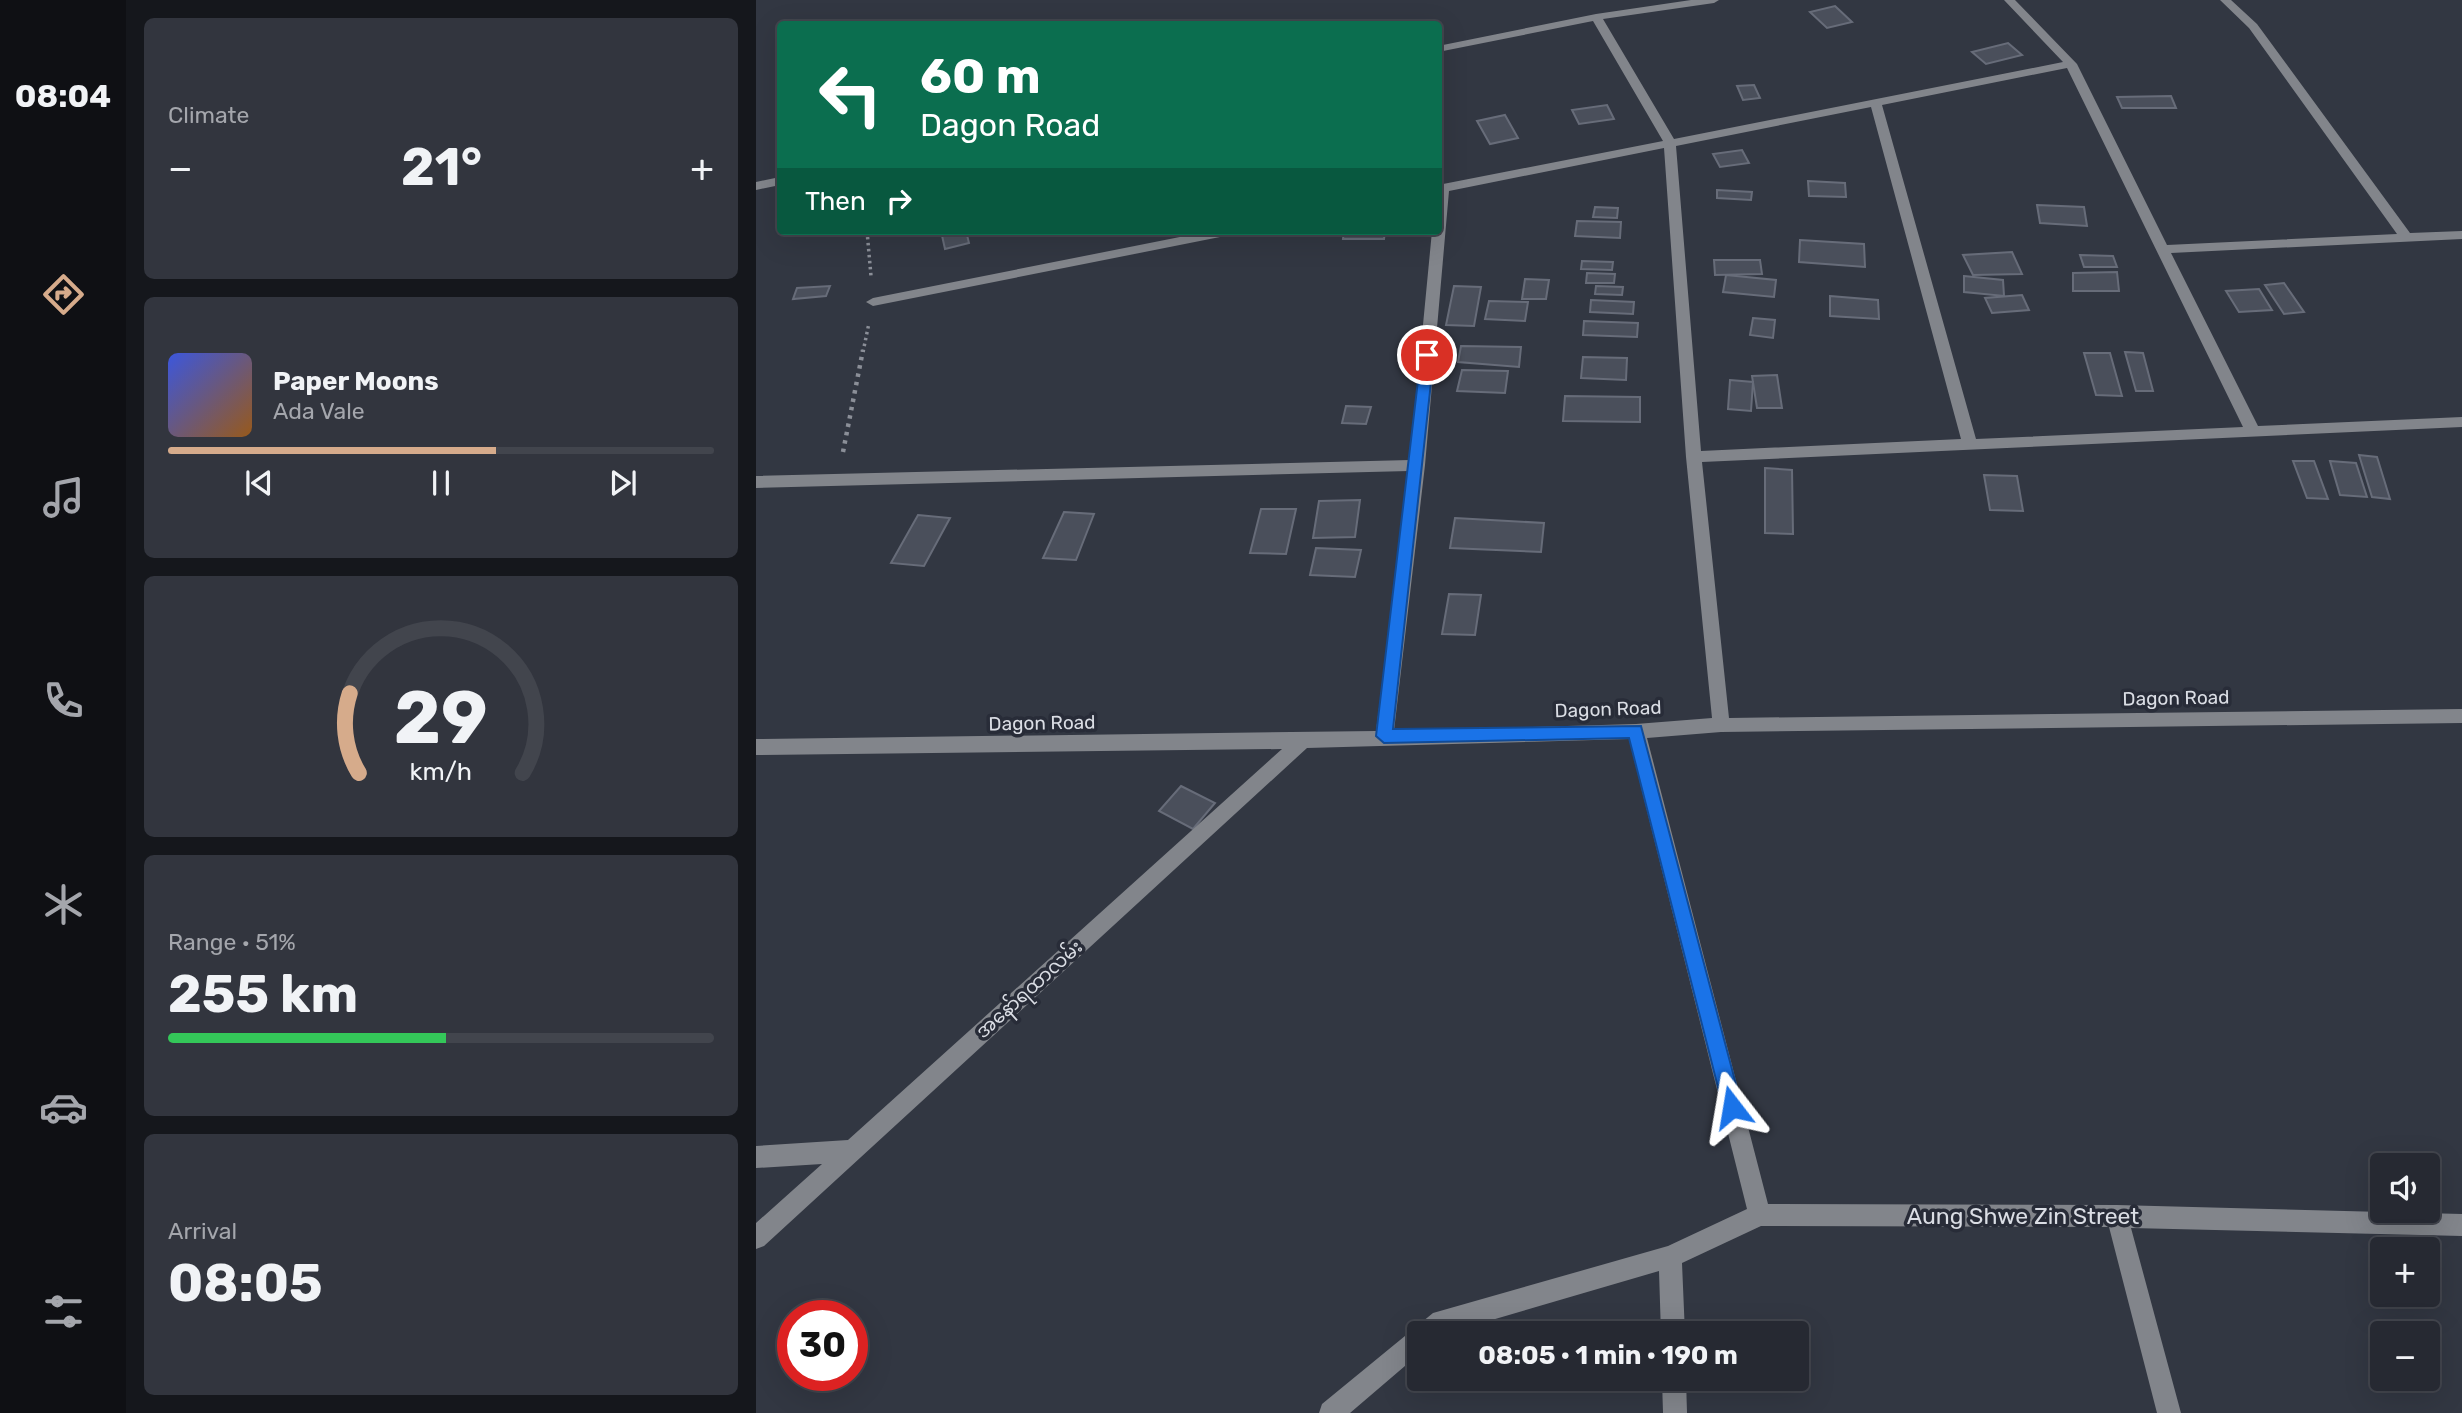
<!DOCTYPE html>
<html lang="en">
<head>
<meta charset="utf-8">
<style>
  body { margin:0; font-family:Rubik,"Noto Sans Myanmar",sans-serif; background:#32353e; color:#f1f3f6; height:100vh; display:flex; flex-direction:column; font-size:26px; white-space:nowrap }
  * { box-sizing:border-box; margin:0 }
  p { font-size:23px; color:#a4a6ac }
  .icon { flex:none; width:38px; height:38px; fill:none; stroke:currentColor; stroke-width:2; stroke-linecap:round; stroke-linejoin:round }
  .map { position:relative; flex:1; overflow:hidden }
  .details { display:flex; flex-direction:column; gap:18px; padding:18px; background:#15171c; width:630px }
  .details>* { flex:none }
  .top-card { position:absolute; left:21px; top:21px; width:665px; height:214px; border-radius:7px; box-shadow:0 7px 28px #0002,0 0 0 2px #42454d; background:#0b6e4f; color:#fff; overflow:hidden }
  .fabs { position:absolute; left:1614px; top:1153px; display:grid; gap:14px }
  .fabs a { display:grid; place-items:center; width:70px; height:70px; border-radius:7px; background:#262932; box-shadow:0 7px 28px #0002,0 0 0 2px #42454d; font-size:35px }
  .speed { position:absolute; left:21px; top:1300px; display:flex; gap:14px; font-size:35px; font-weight:700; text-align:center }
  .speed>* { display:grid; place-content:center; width:91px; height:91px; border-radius:50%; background:#262932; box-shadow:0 7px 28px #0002,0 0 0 2px #42454d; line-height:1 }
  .speed .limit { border:10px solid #d22; background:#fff; color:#111 }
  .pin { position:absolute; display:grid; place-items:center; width:60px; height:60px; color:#fff; margin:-30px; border:4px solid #fff; border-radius:50%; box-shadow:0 2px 7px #0007 }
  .me { position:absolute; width:77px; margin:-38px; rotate:346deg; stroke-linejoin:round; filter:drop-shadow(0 0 5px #0008) }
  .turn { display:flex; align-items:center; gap:24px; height:147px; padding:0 28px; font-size:32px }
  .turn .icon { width:91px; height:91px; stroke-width:2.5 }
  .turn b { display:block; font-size:49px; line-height:60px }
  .then { display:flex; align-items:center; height:66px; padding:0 28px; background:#0003; gap:14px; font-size:26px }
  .big { font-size:52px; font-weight:700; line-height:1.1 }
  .details .widget { flex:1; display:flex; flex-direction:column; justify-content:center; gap:10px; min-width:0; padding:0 24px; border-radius:10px; background:#32353e }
  .details .dial { align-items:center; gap:0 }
  .dial svg { height:182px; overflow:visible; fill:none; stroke:#42454d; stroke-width:7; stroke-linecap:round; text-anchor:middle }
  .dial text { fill:#f1f3f6; stroke:none }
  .song { display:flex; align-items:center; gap:21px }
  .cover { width:84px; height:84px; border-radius:10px; background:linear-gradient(135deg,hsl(230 70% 55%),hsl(30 70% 35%)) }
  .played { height:7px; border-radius:4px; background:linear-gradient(90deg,#d6ab8b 60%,#42454d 60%) }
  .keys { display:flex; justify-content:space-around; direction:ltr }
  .heat { display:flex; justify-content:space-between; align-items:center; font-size:38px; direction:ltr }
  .charge { height:10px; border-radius:5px; background:linear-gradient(90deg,#34c759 51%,#42454d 0) }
  .trip { position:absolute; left:651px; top:1321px; width:402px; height:70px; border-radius:7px; background:#262932; box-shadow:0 7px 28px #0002,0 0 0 2px #42454d; font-weight:700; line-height:70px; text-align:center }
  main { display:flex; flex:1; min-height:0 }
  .tabs { display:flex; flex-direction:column; width:126px; justify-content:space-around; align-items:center; background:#0f1014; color:#a4a6ac }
  .tabs .icon { width:49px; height:49px }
  .tabs .selected { color:#d6ab8b }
  .tabs b { font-size:32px; color:#f1f3f6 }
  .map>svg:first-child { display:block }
  .building { fill:#4a4f5b; stroke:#676c79; stroke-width:2 }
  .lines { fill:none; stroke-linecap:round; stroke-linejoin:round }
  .path-far1 { stroke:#8b8f98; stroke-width:3.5; stroke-dasharray:2.5 3.5; stroke-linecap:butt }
  .path { stroke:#8b8f98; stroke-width:4.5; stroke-dasharray:3.5 5; stroke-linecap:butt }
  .minor { fill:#82858b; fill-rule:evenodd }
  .route { fill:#1a73e8; stroke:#114b97; stroke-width:2 }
  .labels { text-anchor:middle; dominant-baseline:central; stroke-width:7; stroke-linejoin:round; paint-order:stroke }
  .street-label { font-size:19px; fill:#dadde4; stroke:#282c38 }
  .near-street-label { font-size:23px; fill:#dadde4; stroke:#282c38 }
</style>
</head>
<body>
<main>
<nav class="tabs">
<b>08:04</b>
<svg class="icon selected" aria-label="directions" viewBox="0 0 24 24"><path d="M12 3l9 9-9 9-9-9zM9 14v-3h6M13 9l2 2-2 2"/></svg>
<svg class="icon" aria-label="music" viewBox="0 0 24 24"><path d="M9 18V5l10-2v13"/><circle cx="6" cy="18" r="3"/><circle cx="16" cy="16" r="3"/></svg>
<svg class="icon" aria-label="phone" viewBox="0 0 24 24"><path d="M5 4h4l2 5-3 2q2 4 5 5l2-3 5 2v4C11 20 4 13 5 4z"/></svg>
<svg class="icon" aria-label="climate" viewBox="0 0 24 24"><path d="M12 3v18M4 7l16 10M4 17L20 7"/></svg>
<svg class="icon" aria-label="car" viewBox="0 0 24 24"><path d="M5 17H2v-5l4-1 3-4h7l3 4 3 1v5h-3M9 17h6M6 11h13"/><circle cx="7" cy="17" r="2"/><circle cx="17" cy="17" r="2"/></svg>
<svg class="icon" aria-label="filters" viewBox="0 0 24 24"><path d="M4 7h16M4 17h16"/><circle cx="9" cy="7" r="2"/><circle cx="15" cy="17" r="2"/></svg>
</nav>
<section class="details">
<div class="widget"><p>Climate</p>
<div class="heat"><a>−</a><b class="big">21°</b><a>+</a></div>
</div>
<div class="widget">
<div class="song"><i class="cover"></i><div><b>Paper Moons</b><p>Ada Vale</p></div></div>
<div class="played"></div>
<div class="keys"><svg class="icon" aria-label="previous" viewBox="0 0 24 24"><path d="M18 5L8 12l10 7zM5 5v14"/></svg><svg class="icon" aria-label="pause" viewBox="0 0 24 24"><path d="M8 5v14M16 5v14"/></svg><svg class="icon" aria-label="next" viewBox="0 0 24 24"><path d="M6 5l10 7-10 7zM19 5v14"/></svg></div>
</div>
<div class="widget dial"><svg viewBox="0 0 100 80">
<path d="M14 69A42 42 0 1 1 86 69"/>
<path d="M14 69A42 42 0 0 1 10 34" stroke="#d6ab8b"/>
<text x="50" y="56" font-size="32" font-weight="700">29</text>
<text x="50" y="72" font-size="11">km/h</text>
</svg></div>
<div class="widget"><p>Range · 51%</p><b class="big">255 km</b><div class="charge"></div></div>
<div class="widget"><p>Arrival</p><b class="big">08:05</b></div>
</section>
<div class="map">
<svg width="1706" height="1413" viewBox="0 0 1706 1413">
  <rect width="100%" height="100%" fill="#323742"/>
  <g class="building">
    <path d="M 1079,6 L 1096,22 L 1071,28 L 1054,12 Z"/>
    <path d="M 1252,43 L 1266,55 L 1230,64 L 1216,52 Z"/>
    <path d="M 998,85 L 1004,98 L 987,100 L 981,86 Z"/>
    <path d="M 1415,96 L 1420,108 L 1366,108 L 1361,97 Z"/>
    <path d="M 851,105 L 858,119 L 823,124 L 816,110 Z"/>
    <path d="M 749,115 L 762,138 L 734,144 L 721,121 Z"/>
    <path d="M 986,150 L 993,163 L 964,167 L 957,154 Z"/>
    <path d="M 1052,181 L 1089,183 L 1090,197 L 1053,196 Z"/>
    <path d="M 961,190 L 996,192 L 995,200 L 961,198 Z"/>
    <path d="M 1281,205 L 1328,207 L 1331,226 L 1284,223 Z"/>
    <path d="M 839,207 L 862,208 L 861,218 L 837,217 Z"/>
    <path d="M 821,221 L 865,222 L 864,238 L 819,236 Z"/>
    <path d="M 185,231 L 210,231 L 213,243 L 189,249 Z"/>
    <path d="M 588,231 L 629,231 L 628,239 L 587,239 Z"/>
    <path d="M 1044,240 L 1108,244 L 1109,267 L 1043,262 Z"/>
    <path d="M 1256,252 L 1266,274 L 1217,275 L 1207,255 Z"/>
    <path d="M 1324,255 L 1357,256 L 1361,267 L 1328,267 Z"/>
    <path d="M 958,260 L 1004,260 L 1006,274 L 959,275 Z"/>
    <path d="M 826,261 L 857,262 L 856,270 L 825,269 Z"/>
    <path d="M 1361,272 L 1363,291 L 1317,291 L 1317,273 Z"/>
    <path d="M 831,273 L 859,274 L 858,283 L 830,283 Z"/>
    <path d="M 970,275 L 1020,280 L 1018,297 L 967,292 Z"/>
    <path d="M 1208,276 L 1247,280 L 1248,296 L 1208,292 Z"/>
    <path d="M 769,279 L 793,280 L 790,299 L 766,299 Z"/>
    <path d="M 1528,283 L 1548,312 L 1528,314 L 1509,285 Z"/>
    <path d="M 74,286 L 70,296 L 37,299 L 41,288 Z"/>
    <path d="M 698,286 L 725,287 L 718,326 L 690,325 Z"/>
    <path d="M 840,286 L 867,287 L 866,295 L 839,294 Z"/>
    <path d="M 1503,289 L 1516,310 L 1483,312 L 1470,291 Z"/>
    <path d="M 1266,295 L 1273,310 L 1236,313 L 1229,298 Z"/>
    <path d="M 1074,296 L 1122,300 L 1123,319 L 1074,316 Z"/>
    <path d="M 835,300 L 878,302 L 877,314 L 834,312 Z"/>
    <path d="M 733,301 L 772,302 L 769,321 L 729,319 Z"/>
    <path d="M 997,318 L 1019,320 L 1017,338 L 994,335 Z"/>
    <path d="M 828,321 L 882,323 L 881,337 L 827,335 Z"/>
    <path d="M 705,346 L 765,347 L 763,367 L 702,362 Z"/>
    <path d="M 1369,352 L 1387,353 L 1397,391 L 1380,391 Z"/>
    <path d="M 1328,353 L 1354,353 L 1366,396 L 1340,395 Z"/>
    <path d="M 827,357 L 871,358 L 870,380 L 825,378 Z"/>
    <path d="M 706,370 L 752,371 L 749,393 L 701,391 Z"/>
    <path d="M 1021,375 L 1026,408 L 1001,408 L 996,376 Z"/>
    <path d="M 974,380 L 997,382 L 995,411 L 972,409 Z"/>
    <path d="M 809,396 L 884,397 L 884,422 L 807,421 Z"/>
    <path d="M 590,406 L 615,407 L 610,424 L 586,423 Z"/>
    <path d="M 1603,455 L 1621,457 L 1634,499 L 1616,497 Z"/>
    <path d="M 1537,461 L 1558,461 L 1572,499 L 1551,498 Z"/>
    <path d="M 1574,461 L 1600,463 L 1611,497 L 1584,495 Z"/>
    <path d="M 1009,468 L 1036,470 L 1037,534 L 1009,533 Z"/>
    <path d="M 1228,475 L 1261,476 L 1267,511 L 1234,510 Z"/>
    <path d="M 604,500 L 599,537 L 557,538 L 563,501 Z"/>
    <path d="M 505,509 L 540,509 L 530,554 L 494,553 Z"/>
    <path d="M 308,512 L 338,514 L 320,560 L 287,558 Z"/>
    <path d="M 162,515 L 194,518 L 168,566 L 135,563 Z"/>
    <path d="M 699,518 L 788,523 L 785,552 L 694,548 Z"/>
    <path d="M 560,548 L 605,550 L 599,577 L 554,575 Z"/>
    <path d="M 693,594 L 725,595 L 719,635 L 686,634 Z"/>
    <path d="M 425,786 L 459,803 L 437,829 L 403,811 Z"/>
  </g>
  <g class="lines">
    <g class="path-far1">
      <path d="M 111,231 L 115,276"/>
      <path d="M 107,352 L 113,323"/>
    </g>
    <path class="path" d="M 87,452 L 107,350"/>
    <g class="minor">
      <path d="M 935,0 L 963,0 L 958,3 L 847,19 L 918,139 L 1307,62 L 1248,0 L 1259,0 L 1321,64 L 1411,245 L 1641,234 L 1493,28 L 1464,0 L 1475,0 L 1501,24 L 1654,233 L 1706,231 L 1706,239 L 1415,253 L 1502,426 L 1706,417 L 1706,427 L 946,462 L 973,718 L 1706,709 L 1706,723 L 965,732 L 891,738 L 1012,1204 L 1361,1205 L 1706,1214 L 1706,1236 L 1375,1228 L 1425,1413 L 1401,1413 L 1353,1227 L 1005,1226 L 926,1263 L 929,1334 L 905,1334 L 903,1271 L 688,1334 L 663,1334 L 663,1354 L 594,1413 L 563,1413 L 566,1404 L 677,1313 L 912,1246 L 991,1209 L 873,739 L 551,748 L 8,1246 L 0,1249 L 0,1223 L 66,1164 L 0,1168 L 0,1146 L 92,1140 L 526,749 L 0,755 L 0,739 L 620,731 L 653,471 L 0,488 L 0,476 L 654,460 L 676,231 L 682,231 L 682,185 L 907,141 L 837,21 L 682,52 L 682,46 L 840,14 ZM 1311,68 L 1487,427 L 1220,439 L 1126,105 ZM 1115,107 L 1205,439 L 945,451 L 920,146 ZM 908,148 L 930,457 L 956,718 L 880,724 L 638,731 L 669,465 L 693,191 Z"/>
      <path d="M 24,177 L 24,185 L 0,190 L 0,182 Z"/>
      <path d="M 454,231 L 480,231 L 474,235 L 117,306 L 110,302 L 117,298 Z"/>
      <path d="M 906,1379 L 930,1379 L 931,1413 L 907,1413 Z"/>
    </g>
  </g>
  <path class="route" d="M 671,350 L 678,355 L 637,729 L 885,726 L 986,1107 L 983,1114 L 976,1117 L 970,1114 L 967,1107 L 873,738 L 628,743 L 620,736 L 665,355 Z"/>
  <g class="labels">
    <g class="street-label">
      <text transform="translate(1420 698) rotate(-1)">Dagon Road</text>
      <text transform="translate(852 709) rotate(-2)">Dagon Road</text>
      <text transform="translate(286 723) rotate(-1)">Dagon Road</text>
      <text transform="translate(273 989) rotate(-42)">အနော်ရထာလမ်း</text>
    </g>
    <g class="near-street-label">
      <text x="1267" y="1216">Aung Shwe Zin Street</text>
    </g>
  </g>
</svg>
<div class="fabs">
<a><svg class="icon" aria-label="sound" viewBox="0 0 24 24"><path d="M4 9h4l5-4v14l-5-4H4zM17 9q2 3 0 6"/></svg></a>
<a>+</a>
<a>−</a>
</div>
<div class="speed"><div class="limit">30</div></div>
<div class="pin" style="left:671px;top:355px;background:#d93025"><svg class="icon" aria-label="arrive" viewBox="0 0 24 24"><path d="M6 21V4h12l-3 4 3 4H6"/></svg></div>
<svg class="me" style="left:976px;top:1107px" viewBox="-20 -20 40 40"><path d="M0-17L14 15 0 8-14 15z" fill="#1a73e8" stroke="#fff" stroke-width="4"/></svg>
<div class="trip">08:05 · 1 min · 190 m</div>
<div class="top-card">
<div class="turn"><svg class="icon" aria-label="left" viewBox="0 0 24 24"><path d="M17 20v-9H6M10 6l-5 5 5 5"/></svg><div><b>60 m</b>Dagon Road</div></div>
<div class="then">Then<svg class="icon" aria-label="right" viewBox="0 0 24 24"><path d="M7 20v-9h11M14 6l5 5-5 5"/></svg></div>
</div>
</div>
</main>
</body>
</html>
